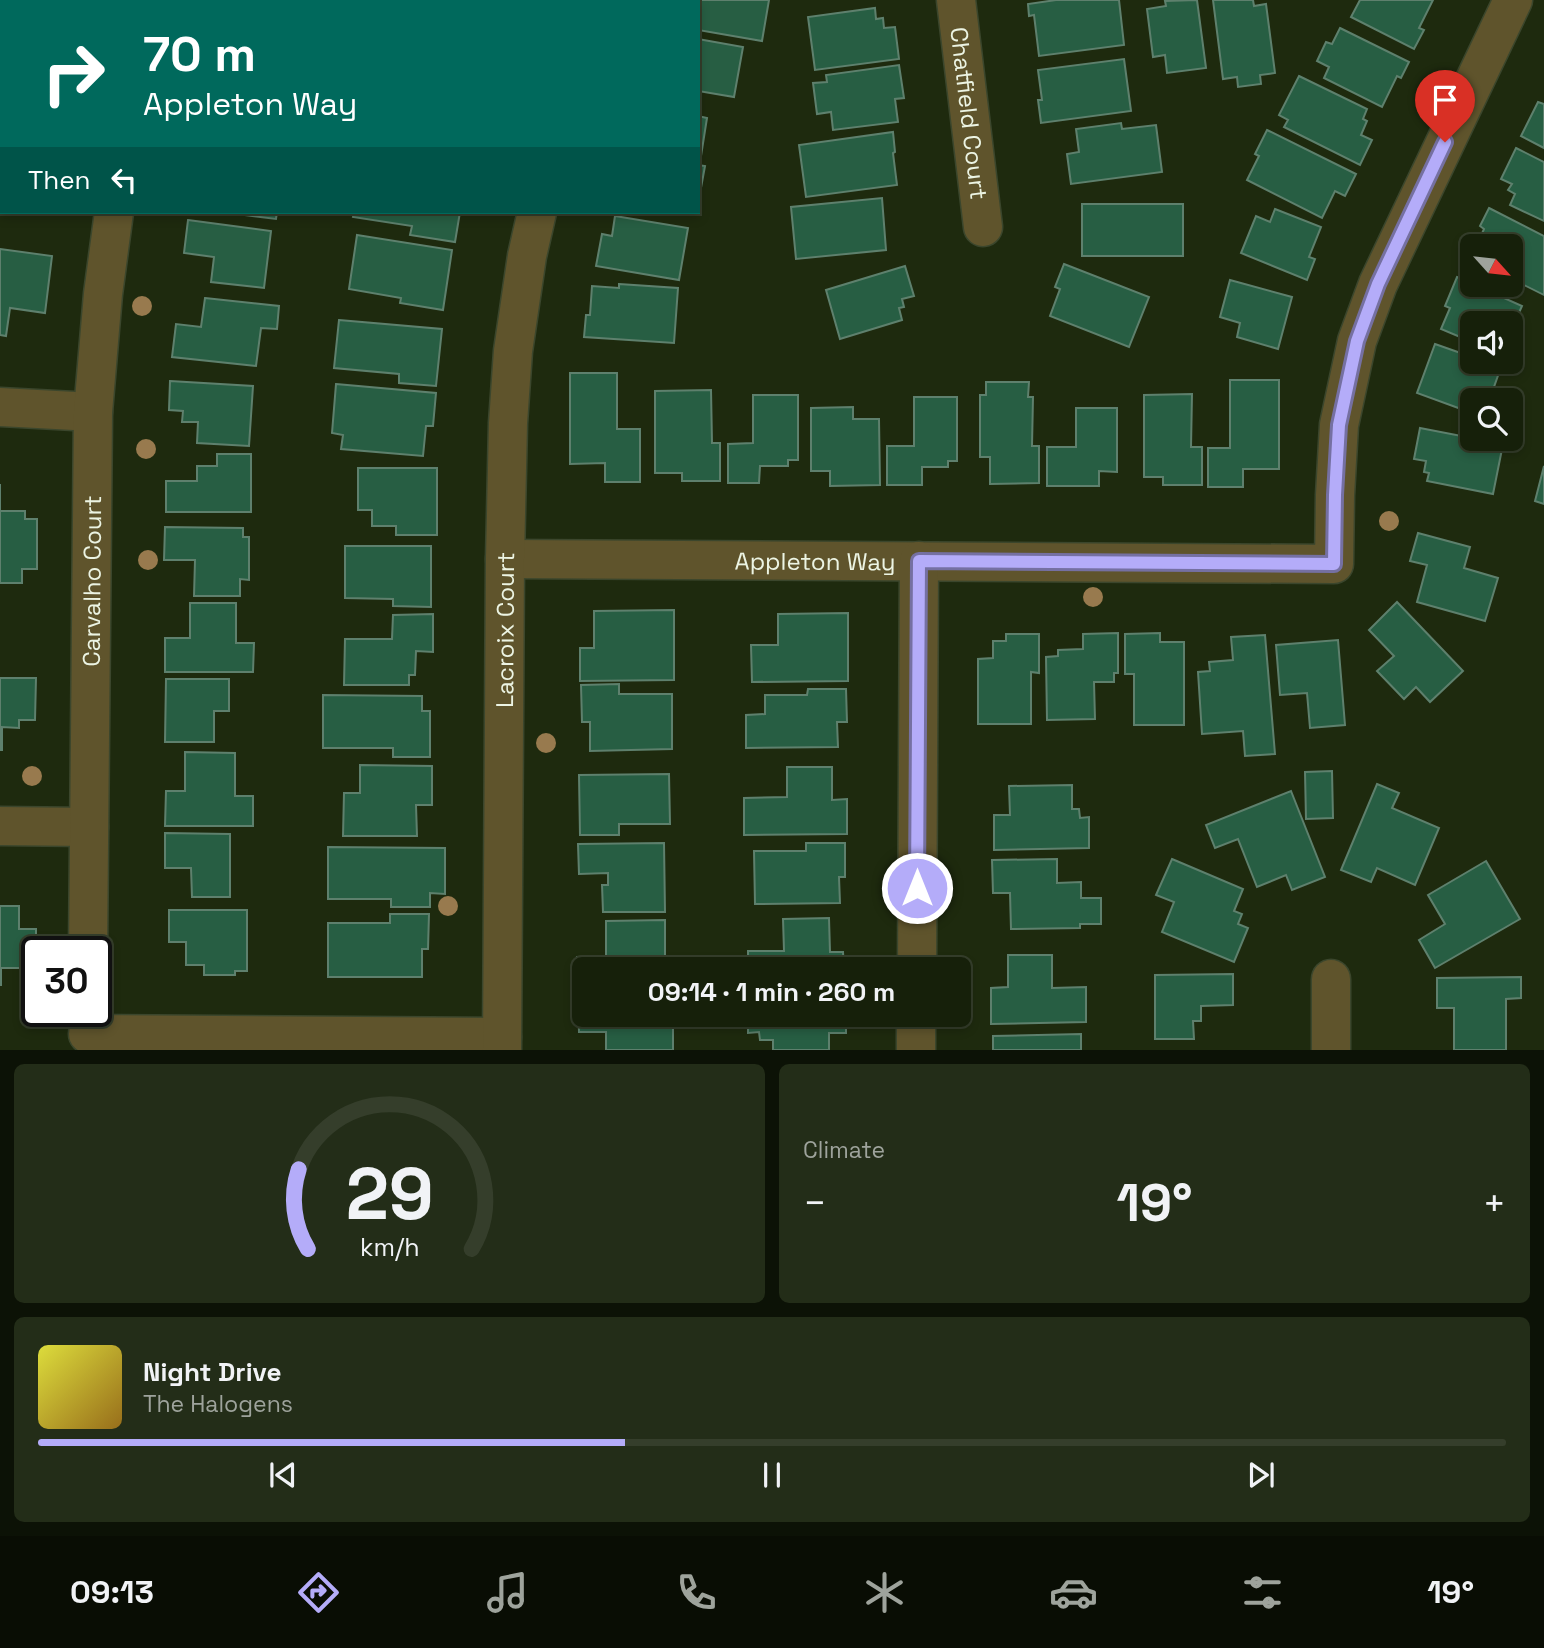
<!DOCTYPE html>
<html lang="en">
<head>
<meta charset="utf-8">
<style>
  body { margin:0; font-family:"Space Grotesk",sans-serif; background:#232d18; color:#f1f3f6; height:100vh; display:flex; flex-direction:column; font-size:26px; white-space:nowrap }
  * { box-sizing:border-box; margin:0 }
  p { font-size:23px; color:#9ea39c }
  .icon { flex:none; width:38px; height:38px; fill:none; stroke:currentColor; stroke-width:2; stroke-linecap:round; stroke-linejoin:round }
  .map { position:relative; height:1050px; overflow:hidden }
  .panel { display:flex; flex-direction:column; gap:14px; padding:14px; background:#0c1206; flex:1 }
  .panel>* { flex:none }
  .hud { position:absolute; left:0px; top:0px; width:700px; height:214px; box-shadow:0 4px 10px #0003,0 0 0 2px #353e2b; background:#00695c; color:#fff; overflow:hidden }
  .needle { width:46px; rotate:117deg }
  .buttons { position:absolute; left:1460px; top:234px; display:grid; gap:14px }
  .buttons a { display:grid; place-items:center; width:63px; height:63px; border-radius:10px; background:#16200a; box-shadow:0 4px 10px #0003,0 0 0 2px #353e2b; font-size:35px }
  .speed { position:absolute; left:21px; top:936px; display:flex; gap:14px; font-size:35px; font-weight:700; text-align:center }
  .speed>* { display:grid; place-content:center; width:91px; height:91px; border-radius:50%; background:#16200a; box-shadow:0 4px 10px #0003,0 0 0 2px #353e2b; line-height:1 }
  .speed .limit { border:4px solid #111; border-radius:10px; background:#fff; color:#111 }
  .pin { position:absolute; display:grid; place-items:center; width:60px; height:60px; color:#fff; margin:-72px -30px; border-radius:50% 50% 50% 0; rotate:-45deg; box-shadow:0 0 7px #0007 }
  .pin .icon { rotate:45deg }
  .me { position:absolute; width:77px; margin:-38px; rotate:0deg; stroke-linejoin:round; filter:drop-shadow(0 0 5px #0008) }
  .turn { display:flex; align-items:center; gap:24px; height:147px; padding:0 28px; font-size:32px }
  .turn .icon { width:91px; height:91px; stroke-width:2.5 }
  .turn b { display:block; font-size:49px; line-height:60px }
  .then { display:flex; align-items:center; height:66px; padding:0 28px; background:#0003; gap:14px; font-size:26px }
  .big { font-size:52px; font-weight:600; line-height:1.1 }
  .panel .card { flex:1; display:flex; flex-direction:column; justify-content:center; gap:10px; min-width:0; padding:0 24px; border-radius:10px; background:#232d18 }
  .panel .dial { align-items:center; gap:0 }
  .dial svg { height:182px; overflow:visible; fill:none; stroke:#353e2b; stroke-width:7; stroke-linecap:round; text-anchor:middle }
  .dial text { fill:#f1f3f6; stroke:none }
  .song { display:flex; align-items:center; gap:21px }
  .cover { width:84px; height:84px; border-radius:10px; background:linear-gradient(135deg,hsl(60 70% 55%),hsl(40 70% 35%)) }
  .played { height:7px; border-radius:4px; background:linear-gradient(90deg,#b4acf9 40%,#353e2b 40%) }
  .keys { display:flex; justify-content:space-around; direction:ltr }
  .heat { display:flex; justify-content:space-between; align-items:center; font-size:38px; direction:ltr }
  .panel .tiles { flex:1; display:grid; gap:14px; grid-template-columns:1fr 1fr }
  .card:last-child { grid-column:span 2 }
  .trip { position:absolute; left:572px; top:957px; width:399px; height:70px; border-radius:10px; background:#16200a; box-shadow:0 4px 10px #0003,0 0 0 2px #353e2b; font-weight:600; line-height:70px; text-align:center }
  .tab-bar { display:flex; height:112px; justify-content:space-around; align-items:center; background:#090d04; color:#9ea39c }
  .tab-bar .icon { width:49px; height:49px }
  .tab-bar .on { color:#b4acf9 }
  .tab-bar b { font-size:32px; color:#f1f3f6 }
  .map>svg:first-child { display:block }
  .building { fill:#275e43; stroke:#5e806d; stroke-width:2 }
  .lines { fill:none; stroke-linecap:round; stroke-linejoin:round }
  .minor-casing { stroke:#3b462c; stroke-width:41 }
  .minor { stroke:#5f542c; stroke-width:38 }
  .tree { fill:#987a4e }
  .route-casing { stroke:#7570a2; stroke-width:18 }
  .route { stroke:#b4acf9; stroke-width:12 }
  .labels { text-anchor:middle; dominant-baseline:central; stroke-width:7; stroke-linejoin:round; paint-order:stroke }
  .street-label { font-size:24px; fill:#ecf4e3; stroke:#0b1005 }
</style>
</head>
<body>
<div class="map">
<svg width="1544" height="1050" viewBox="0 0 1544 1050">
  <rect width="100%" height="100%" fill="#1e2a0e"/>
  <g class="building">
    <path d="M 676,0 L 769,0 L 762,41 L 698,30 L 698,2 L 676,2 Z"/>
    <path d="M 1056,0 L 1119,0 L 1124,45 L 1039,56 L 1034,15 L 1029,16 L 1028,4 Z"/>
    <path d="M 1197,0 L 1206,68 L 1167,73 L 1165,55 L 1153,57 L 1147,9 L 1166,6 L 1165,1 Z"/>
    <path d="M 1213,0 L 1253,0 L 1254,6 L 1266,4 L 1275,73 L 1260,75 L 1261,84 L 1238,87 L 1237,77 L 1223,79 Z"/>
    <path d="M 1360,0 L 1433,0 L 1419,28 L 1424,30 L 1414,49 L 1351,17 Z"/>
    <path d="M 875,8 L 876,19 L 883,18 L 884,28 L 895,27 L 899,59 L 815,70 L 808,17 Z"/>
    <path d="M 1340,28 L 1409,62 L 1401,78 L 1397,76 L 1382,107 L 1324,78 L 1329,67 L 1317,61 L 1326,42 L 1332,44 Z"/>
    <path d="M 698,39 L 743,47 L 734,97 L 698,91 Z"/>
    <rect x="0" y="52" width="2" height="61"/>
    <path d="M 1124,59 L 1131,111 L 1041,123 L 1038,100 L 1042,100 L 1038,70 Z"/>
    <path d="M 899,65 L 904,98 L 895,99 L 898,122 L 833,130 L 831,112 L 817,114 L 813,83 L 827,82 L 826,75 Z"/>
    <path d="M 1299,76 L 1367,109 L 1363,119 L 1367,121 L 1361,135 L 1372,140 L 1360,165 L 1284,127 L 1288,120 L 1279,115 Z"/>
    <path d="M 1538,102 L 1544,104 L 1544,148 L 1521,136 Z"/>
    <path d="M 698,116 L 707,118 L 701,156 L 698,156 Z"/>
    <path d="M 1121,123 L 1122,129 L 1156,125 L 1162,172 L 1071,184 L 1067,154 L 1079,152 L 1076,129 Z"/>
    <rect x="0" y="124" width="2" height="60"/>
    <path d="M 1267,130 L 1356,174 L 1345,196 L 1335,191 L 1322,218 L 1247,180 L 1259,156 L 1255,154 Z"/>
    <path d="M 893,132 L 895,152 L 893,153 L 897,185 L 806,197 L 799,145 Z"/>
    <path d="M 1516,148 L 1544,162 L 1544,221 L 1510,205 L 1515,194 L 1508,190 L 1512,184 L 1501,179 Z"/>
    <path d="M 698,165 L 705,166 L 698,204 Z"/>
    <path d="M 882,198 L 886,250 L 796,259 L 791,207 Z"/>
    <rect x="1082" y="204" width="101" height="52"/>
    <path d="M 1489,208 L 1544,236 L 1544,295 L 1510,278 L 1510,247 L 1476,247 L 1484,229 L 1480,226 Z"/>
    <path d="M 1275,209 L 1321,227 L 1309,257 L 1315,259 L 1307,280 L 1241,253 L 1256,216 L 1270,222 Z"/>
    <path d="M 222,212 L 277,212 L 276,219 Z"/>
    <path d="M 354,212 L 460,212 L 455,242 L 410,235 L 412,226 L 353,217 Z"/>
    <path d="M 615,216 L 688,228 L 679,280 L 596,266 L 602,234 L 612,236 Z"/>
    <path d="M 188,220 L 271,231 L 264,288 L 211,282 L 214,257 L 184,253 Z"/>
    <path d="M 357,235 L 452,250 L 443,310 L 400,303 L 401,298 L 349,289 Z"/>
    <path d="M 0,249 L 52,256 L 45,313 L 10,308 L 6,336 L 0,335 Z"/>
    <path d="M 1064,264 L 1149,297 L 1129,347 L 1050,316 L 1060,289 L 1055,287 Z"/>
    <path d="M 905,266 L 914,296 L 902,299 L 904,307 L 899,308 L 902,320 L 840,339 L 826,290 Z"/>
    <path d="M 1457,277 L 1522,306 L 1510,333 L 1510,324 L 1472,324 L 1472,342 L 1441,329 L 1450,308 L 1445,306 Z"/>
    <path d="M 1230,280 L 1292,297 L 1278,349 L 1237,337 L 1240,323 L 1220,317 Z"/>
    <path d="M 619,284 L 678,288 L 674,343 L 584,337 L 586,315 L 590,315 L 592,286 L 619,288 Z"/>
    <path d="M 205,298 L 279,306 L 277,329 L 261,328 L 256,366 L 172,357 L 176,324 L 201,327 Z"/>
    <path d="M 339,320 L 442,329 L 436,386 L 399,383 L 399,374 L 334,368 Z"/>
    <path d="M 1435,344 L 1472,357 L 1472,362 L 1487,362 L 1501,367 L 1489,401 L 1472,401 L 1472,413 L 1417,393 Z"/>
    <path d="M 570,373 L 617,373 L 617,429 L 640,429 L 640,482 L 605,482 L 605,463 L 570,464 Z"/>
    <path d="M 1230,380 L 1279,380 L 1279,469 L 1243,469 L 1243,487 L 1208,487 L 1208,448 L 1230,448 Z"/>
    <path d="M 170,381 L 253,386 L 249,446 L 197,443 L 198,422 L 182,422 L 183,411 L 169,410 Z"/>
    <path d="M 986,382 L 1029,382 L 1028,397 L 1033,397 L 1032,446 L 1039,446 L 1039,483 L 990,484 L 990,457 L 980,457 L 980,395 L 986,395 Z"/>
    <path d="M 336,384 L 436,393 L 433,426 L 426,426 L 423,456 L 341,449 L 343,435 L 332,433 Z"/>
    <path d="M 711,390 L 712,443 L 720,443 L 720,481 L 682,481 L 682,473 L 655,473 L 655,391 Z"/>
    <path d="M 1192,394 L 1191,447 L 1202,447 L 1202,485 L 1163,485 L 1163,477 L 1144,477 L 1144,395 Z"/>
    <path d="M 753,395 L 798,395 L 798,460 L 788,460 L 788,466 L 760,466 L 759,483 L 728,483 L 728,444 L 753,443 Z"/>
    <path d="M 914,397 L 957,397 L 957,461 L 948,461 L 948,467 L 922,467 L 922,485 L 887,485 L 887,446 L 914,446 Z"/>
    <path d="M 853,407 L 853,419 L 879,419 L 880,485 L 830,486 L 830,471 L 811,471 L 811,408 Z"/>
    <path d="M 1076,408 L 1117,408 L 1117,472 L 1099,471 L 1099,486 L 1047,486 L 1047,447 L 1076,447 Z"/>
    <path d="M 1420,428 L 1472,438 L 1472,439 L 1503,444 L 1493,494 L 1427,481 L 1429,473 L 1424,472 L 1426,461 L 1414,459 Z"/>
    <path d="M 217,454 L 251,454 L 251,512 L 166,512 L 166,481 L 197,481 L 197,466 L 217,466 Z"/>
    <path d="M 1544,466 L 1544,504 L 1535,501 Z"/>
    <path d="M 358,468 L 437,468 L 437,535 L 396,535 L 396,526 L 372,526 L 372,510 L 358,510 Z"/>
    <path d="M 0,484 L 0,511 L 25,511 L 25,519 L 37,519 L 37,569 L 22,569 L 22,583 L 0,583 Z"/>
    <path d="M 165,527 L 243,528 L 243,537 L 249,537 L 249,580 L 240,579 L 240,596 L 194,596 L 195,560 L 164,560 Z"/>
    <path d="M 1418,533 L 1470,547 L 1464,568 L 1498,578 L 1485,621 L 1417,602 L 1427,565 L 1410,561 Z"/>
    <path d="M 345,546 L 431,546 L 431,607 L 393,606 L 393,599 L 345,598 Z"/>
    <path d="M 1397,602 L 1463,671 L 1430,702 L 1416,687 L 1404,699 L 1377,671 L 1394,656 L 1369,630 Z"/>
    <path d="M 190,603 L 236,603 L 236,643 L 254,643 L 253,672 L 165,672 L 165,638 L 190,638 Z"/>
    <path d="M 674,610 L 674,680 L 580,681 L 580,648 L 594,648 L 594,611 Z"/>
    <path d="M 848,613 L 848,681 L 752,682 L 751,645 L 778,645 L 778,614 Z"/>
    <path d="M 433,614 L 433,652 L 416,651 L 415,675 L 409,675 L 409,685 L 344,685 L 345,639 L 392,639 L 393,615 Z"/>
    <path d="M 1118,633 L 1118,673 L 1114,673 L 1114,682 L 1094,682 L 1095,719 L 1047,720 L 1046,657 L 1058,656 L 1058,650 L 1083,649 L 1083,634 Z"/>
    <path d="M 1160,633 L 1160,642 L 1184,642 L 1184,725 L 1134,725 L 1134,674 L 1125,674 L 1125,634 Z"/>
    <path d="M 1006,634 L 1039,634 L 1039,673 L 1031,672 L 1031,724 L 978,724 L 978,659 L 993,658 L 993,641 L 1006,641 Z"/>
    <path d="M 1265,635 L 1275,754 L 1245,756 L 1243,731 L 1202,734 L 1198,672 L 1210,671 L 1209,662 L 1233,660 L 1231,637 Z"/>
    <path d="M 1338,640 L 1345,725 L 1310,728 L 1307,693 L 1280,695 L 1276,645 Z"/>
    <path d="M 0,678 L 36,678 L 35,720 L 19,720 L 19,728 L 2,727 L 2,750 L 0,750 Z"/>
    <path d="M 166,679 L 229,679 L 229,711 L 214,711 L 214,742 L 165,742 Z"/>
    <path d="M 619,684 L 619,694 L 672,694 L 672,749 L 590,751 L 590,722 L 582,722 L 581,685 Z"/>
    <path d="M 808,689 L 846,689 L 847,722 L 837,722 L 838,747 L 746,748 L 746,715 L 765,714 L 765,695 L 807,695 Z"/>
    <path d="M 323,695 L 422,696 L 422,711 L 430,711 L 430,757 L 393,757 L 393,748 L 323,748 Z"/>
    <path d="M 185,752 L 235,753 L 235,796 L 253,796 L 253,826 L 165,826 L 166,791 L 185,791 Z"/>
    <path d="M 360,765 L 432,766 L 432,805 L 416,805 L 417,836 L 343,836 L 344,793 L 360,793 Z"/>
    <path d="M 787,767 L 832,767 L 832,800 L 847,799 L 847,834 L 744,835 L 744,798 L 787,797 Z"/>
    <path d="M 1332,771 L 1333,818 L 1306,819 L 1305,772 Z"/>
    <path d="M 669,774 L 670,824 L 619,824 L 619,835 L 580,835 L 579,775 Z"/>
    <path d="M 1377,784 L 1399,793 L 1392,808 L 1439,828 L 1415,885 L 1377,868 L 1371,882 L 1341,870 Z"/>
    <path d="M 1072,785 L 1072,809 L 1079,809 L 1080,818 L 1089,817 L 1089,848 L 994,850 L 994,815 L 1010,815 L 1009,786 Z"/>
    <path d="M 1291,791 L 1325,877 L 1292,890 L 1286,875 L 1257,887 L 1238,839 L 1215,848 L 1206,825 Z"/>
    <path d="M 165,833 L 230,834 L 230,897 L 192,897 L 191,868 L 165,868 Z"/>
    <path d="M 664,843 L 665,912 L 603,912 L 602,885 L 608,885 L 608,873 L 579,874 L 578,844 Z"/>
    <path d="M 806,843 L 845,843 L 845,877 L 839,877 L 840,903 L 755,904 L 754,851 L 806,851 Z"/>
    <path d="M 328,847 L 445,848 L 445,894 L 430,893 L 430,907 L 391,907 L 391,899 L 328,899 Z"/>
    <path d="M 1057,859 L 1057,883 L 1081,882 L 1081,898 L 1101,898 L 1101,924 L 1080,924 L 1080,928 L 1011,929 L 1010,893 L 993,893 L 992,860 Z"/>
    <path d="M 1172,859 L 1243,889 L 1234,911 L 1242,914 L 1238,924 L 1248,928 L 1234,962 L 1162,932 L 1174,902 L 1156,895 Z"/>
    <path d="M 1486,861 L 1520,919 L 1435,968 L 1419,940 L 1445,924 L 1428,895 Z"/>
    <path d="M 0,906 L 19,906 L 19,929 L 36,929 L 36,968 L 1,968 L 1,985 L 0,985 Z"/>
    <path d="M 169,910 L 247,910 L 247,971 L 235,971 L 235,975 L 204,975 L 204,965 L 186,965 L 186,942 L 169,942 Z"/>
    <path d="M 390,914 L 429,914 L 428,949 L 422,949 L 422,977 L 328,977 L 328,923 L 390,923 Z"/>
    <path d="M 829,918 L 830,952 L 843,952 L 844,970 L 748,970 L 748,951 L 784,951 L 783,919 Z"/>
    <path d="M 665,920 L 665,970 L 584,970 L 584,988 L 578,988 L 577,957 L 606,956 L 606,921 Z"/>
    <path d="M 1008,955 L 1052,955 L 1052,988 L 1086,987 L 1086,1022 L 991,1024 L 991,988 L 1008,987 Z"/>
    <path d="M 1233,974 L 1233,1005 L 1201,1006 L 1201,1021 L 1193,1021 L 1194,1039 L 1155,1039 L 1155,975 Z"/>
    <path d="M 1521,977 L 1521,998 L 1506,999 L 1506,1050 L 1454,1050 L 1454,1008 L 1437,1008 L 1437,978 Z"/>
    <path d="M 578,999 L 584,999 L 584,1015 L 673,1015 L 673,1050 L 606,1050 L 606,1032 L 579,1032 Z"/>
    <path d="M 748,1015 L 846,1015 L 846,1033 L 829,1033 L 829,1050 L 773,1050 L 773,1040 L 760,1040 L 759,1032 L 748,1033 Z"/>
    <path d="M 1081,1034 L 1081,1050 L 993,1050 L 993,1036 Z"/>
  </g>
  <g class="lines">
    <defs>
      <g id="minor">
        <path id="s1" d="M 956,0 L 983,227"/>
        <path d="M 598,2 L 598,0"/>
        <path d="M 0,407 L 93,412"/>
        <path id="s2" d="M 505,559 L 1334,564 L 1335,495 L 1339,425 L 1357,341 L 1378,284 L 1513,0"/>
        <path d="M 0,826 L 89,827"/>
        <path id="s3" d="M 88,952 L 93,412 L 103,294 L 114,212"/>
        <path d="M 917,970 L 919,561"/>
        <path d="M 88,1034 L 502,1037"/>
        <path id="s4" d="M 502,1050 L 505,559 L 508,423 L 513,351 L 527,256 L 537,212"/>
        <path d="M 916,1050 L 916,1015"/>
        <path d="M 1331,1050 L 1331,979"/>
      </g>
    </defs>
    <use href="#minor" class="minor-casing"/>
    <use href="#minor" class="minor"/>
  </g>
  <g class="tree">
    <circle cx="142" cy="306" r="10"/>
    <circle cx="146" cy="449" r="10"/>
    <circle cx="1389" cy="521" r="10"/>
    <circle cx="148" cy="560" r="10"/>
    <circle cx="1093" cy="597" r="10"/>
    <circle cx="546" cy="743" r="10"/>
    <circle cx="32" cy="776" r="10"/>
    <circle cx="448" cy="906" r="10"/>
  </g>
  <g class="lines">
    <defs>
      <path id="route" d="M 917,888 L 919,561 L 1334,564 L 1335,495 L 1339,425 L 1357,341 L 1378,284 L 1445,142"/>
    </defs>
    <use href="#route" class="route-casing"/>
    <use href="#route" class="route"/>
  </g>
  <g class="labels">
    <g class="street-label">
      <text stroke="none"><textPath href="#s1" startOffset="114">Chatfield Court</textPath></text>
      <text stroke="none"><textPath href="#s2" startOffset="310">Appleton Way</textPath></text>
      <text stroke="none"><textPath href="#s3" startOffset="371">Carvalho Court</textPath></text>
      <text stroke="none"><textPath href="#s4" startOffset="420">Lacroix Court</textPath></text>
    </g>
  </g>
</svg>
<div class="buttons">
<a><svg class="needle" viewBox="-14 -14 28 28"><path d="M0-13l5 13h-10z" fill="#e53935"/><path d="M0 13l5-13h-10z" fill="#9ea39c"/></svg></a>
<a><svg class="icon" aria-label="sound" viewBox="0 0 24 24"><path d="M4 9h4l5-4v14l-5-4H4zM17 9q2 3 0 6"/></svg></a>
<a><svg class="icon" aria-label="search" viewBox="0 0 24 24"><circle cx="10" cy="10" r="6"/><path d="M15 15l6 6"/></svg></a>
</div>
<div class="speed"><div class="limit">30</div></div>
<div class="pin" style="left:1445px;top:142px;background:#d93025"><svg class="icon" aria-label="arrive" viewBox="0 0 24 24"><path d="M6 21V4h12l-3 4 3 4H6"/></svg></div>
<svg class="me" style="left:917px;top:888px" viewBox="-20 -20 40 40"><circle r="17" fill="#b4acf9" stroke="#fff" stroke-width="3"/><path d="M0-11L8 9 0 5-8 9z" fill="#fff"/></svg>
<div class="trip">09:14 · 1 min · 260 m</div>
<div class="hud">
<div class="turn"><svg class="icon" aria-label="right" viewBox="0 0 24 24"><path d="M7 20v-9h11M14 6l5 5-5 5"/></svg><div><b>70 m</b>Appleton Way</div></div>
<div class="then">Then<svg class="icon" aria-label="left" viewBox="0 0 24 24"><path d="M17 20v-9H6M10 6l-5 5 5 5"/></svg></div>
</div>
</div>
<section class="panel">
<div class="tiles">
<div class="card dial"><svg viewBox="0 0 100 80">
<path d="M14 69A42 42 0 1 1 86 69"/>
<path d="M14 69A42 42 0 0 1 10 34" stroke="#b4acf9"/>
<text x="50" y="56" font-size="32" font-weight="700">29</text>
<text x="50" y="72" font-size="11">km/h</text>
</svg></div>
<div class="card"><p>Climate</p>
<div class="heat"><a>−</a><b class="big">19°</b><a>+</a></div>
</div>
<div class="card">
<div class="song"><i class="cover"></i><div><b>Night Drive</b><p>The Halogens</p></div></div>
<div class="played"></div>
<div class="keys"><svg class="icon" aria-label="previous" viewBox="0 0 24 24"><path d="M18 5L8 12l10 7zM5 5v14"/></svg><svg class="icon" aria-label="pause" viewBox="0 0 24 24"><path d="M8 5v14M16 5v14"/></svg><svg class="icon" aria-label="next" viewBox="0 0 24 24"><path d="M6 5l10 7-10 7zM19 5v14"/></svg></div>
</div>
</div>
</section>
<nav class="tab-bar">
<b>09:13</b>
<svg class="icon on" aria-label="directions" viewBox="0 0 24 24"><path d="M12 3l9 9-9 9-9-9zM9 14v-3h6M13 9l2 2-2 2"/></svg>
<svg class="icon" aria-label="music" viewBox="0 0 24 24"><path d="M9 18V5l10-2v13"/><circle cx="6" cy="18" r="3"/><circle cx="16" cy="16" r="3"/></svg>
<svg class="icon" aria-label="phone" viewBox="0 0 24 24"><path d="M5 4h4l2 5-3 2q2 4 5 5l2-3 5 2v4C11 20 4 13 5 4z"/></svg>
<svg class="icon" aria-label="climate" viewBox="0 0 24 24"><path d="M12 3v18M4 7l16 10M4 17L20 7"/></svg>
<svg class="icon" aria-label="car" viewBox="0 0 24 24"><path d="M5 17H2v-5l4-1 3-4h7l3 4 3 1v5h-3M9 17h6M6 11h13"/><circle cx="7" cy="17" r="2"/><circle cx="17" cy="17" r="2"/></svg>
<svg class="icon" aria-label="filters" viewBox="0 0 24 24"><path d="M4 7h16M4 17h16"/><circle cx="9" cy="7" r="2"/><circle cx="15" cy="17" r="2"/></svg>
<b>19°</b>
</nav>
</body>
</html>
